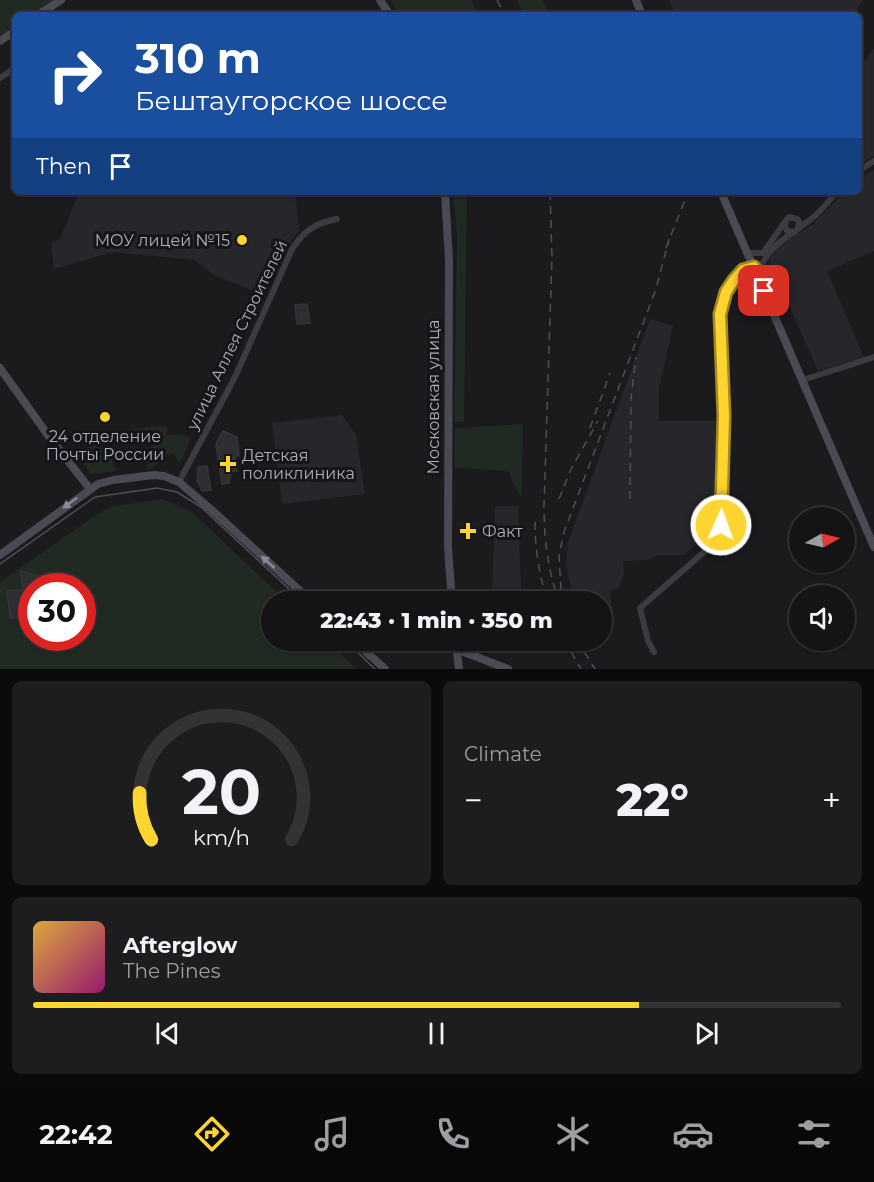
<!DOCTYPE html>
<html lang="en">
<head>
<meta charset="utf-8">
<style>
  body { margin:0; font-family:Montserrat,sans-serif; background:#1d1d1f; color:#f1f3f6; height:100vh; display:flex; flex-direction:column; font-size:22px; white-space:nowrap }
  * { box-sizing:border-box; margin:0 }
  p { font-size:20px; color:#9d9ea1 }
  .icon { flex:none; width:33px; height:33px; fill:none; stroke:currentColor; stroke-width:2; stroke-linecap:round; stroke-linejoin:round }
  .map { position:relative; height:669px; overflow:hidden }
  .side { display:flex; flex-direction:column; gap:12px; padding:12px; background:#0b0b0c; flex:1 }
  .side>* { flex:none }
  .hud { position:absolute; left:12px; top:12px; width:850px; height:183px; border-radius:9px; box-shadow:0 2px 4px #0004,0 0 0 2px #333335; background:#1a4fa0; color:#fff; overflow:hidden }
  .needle { width:39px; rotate:82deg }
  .buttons { position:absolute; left:789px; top:507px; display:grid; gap:12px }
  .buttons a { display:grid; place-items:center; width:66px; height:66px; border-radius:50%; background:#141416; box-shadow:0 2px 4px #0004,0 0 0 2px #333335; font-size:30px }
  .speed { position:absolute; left:18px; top:573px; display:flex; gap:12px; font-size:30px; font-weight:700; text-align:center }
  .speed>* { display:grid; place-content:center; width:78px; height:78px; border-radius:50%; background:#141416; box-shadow:0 2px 4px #0004,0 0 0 2px #333335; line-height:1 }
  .speed .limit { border:9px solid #d22; background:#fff; color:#111 }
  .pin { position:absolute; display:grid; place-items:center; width:51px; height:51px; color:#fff; margin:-26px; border-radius:12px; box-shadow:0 3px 9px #0006 }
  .me { position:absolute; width:66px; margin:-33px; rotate:2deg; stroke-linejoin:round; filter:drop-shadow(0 0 4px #0008) }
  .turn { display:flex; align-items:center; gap:21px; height:126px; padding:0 24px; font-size:27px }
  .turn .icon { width:78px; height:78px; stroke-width:2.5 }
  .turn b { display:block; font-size:42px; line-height:51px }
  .then { display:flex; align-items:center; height:57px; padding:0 24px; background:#0003; gap:12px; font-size:22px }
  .big { font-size:45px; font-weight:800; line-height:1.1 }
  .side .tile { flex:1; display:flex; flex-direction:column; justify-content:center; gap:9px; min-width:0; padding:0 21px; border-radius:9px; background:#1d1d1f }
  .side .dial { align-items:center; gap:0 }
  .dial svg { height:156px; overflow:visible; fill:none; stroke:#333335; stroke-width:7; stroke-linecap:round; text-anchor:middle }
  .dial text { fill:#f1f3f6; stroke:none }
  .song { display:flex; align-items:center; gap:18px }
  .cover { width:72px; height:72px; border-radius:9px; background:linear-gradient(135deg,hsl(40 70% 55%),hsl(320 70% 35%)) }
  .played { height:6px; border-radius:3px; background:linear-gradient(90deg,#fed431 75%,#333335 75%) }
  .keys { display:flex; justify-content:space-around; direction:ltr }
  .heat { display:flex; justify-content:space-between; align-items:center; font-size:33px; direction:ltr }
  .side .tiles { flex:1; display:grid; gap:12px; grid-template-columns:1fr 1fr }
  .tile:last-child { grid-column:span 2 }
  .trip { position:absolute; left:261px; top:591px; width:351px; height:60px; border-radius:30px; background:#141416; box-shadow:0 2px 4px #0004,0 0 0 2px #333335; font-weight:800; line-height:60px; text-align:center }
  .menu { display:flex; height:96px; justify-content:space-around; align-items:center; background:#080809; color:#9d9ea1 }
  .menu .icon { width:42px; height:42px }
  .menu .selected { color:#fed431 }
  .menu b { font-size:27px; color:#f1f3f6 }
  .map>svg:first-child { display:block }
  .built { fill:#27262a }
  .green { fill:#202922; fill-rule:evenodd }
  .building { fill:#2e2d31; stroke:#353439; stroke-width:1.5 }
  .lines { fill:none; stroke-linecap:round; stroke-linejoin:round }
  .street { stroke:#3b3b42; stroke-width:6 }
  .secondary { stroke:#494a53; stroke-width:8 }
  .tram { stroke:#4e4f57; stroke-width:1.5 }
  .rail { stroke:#4e4f57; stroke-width:1.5; stroke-dasharray:8 6; stroke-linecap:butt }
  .oneway { fill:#898c98 }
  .route-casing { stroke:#a58a20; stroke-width:15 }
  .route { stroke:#fed431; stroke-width:10 }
  .poi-dot { fill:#fed431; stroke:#161518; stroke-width:2 }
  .labels { text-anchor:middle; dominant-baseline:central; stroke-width:6; stroke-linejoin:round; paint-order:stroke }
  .poi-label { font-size:16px; fill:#acafbd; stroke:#161518; text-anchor:start }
  .street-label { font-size:16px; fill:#acafbd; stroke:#161518 }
</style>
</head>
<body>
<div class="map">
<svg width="874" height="669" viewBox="0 0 874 669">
  <rect width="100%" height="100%" fill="#1b1a1d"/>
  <g class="built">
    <path d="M 669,0 L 863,0 L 854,15 L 675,15 Z"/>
    <path d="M 874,48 L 874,156 L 860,165 L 860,68 Z"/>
    <path d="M 874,170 L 874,251 L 827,271 L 864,357 L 818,371 L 769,260 L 778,245 L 813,224 L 844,192 L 860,192 L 860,179 Z"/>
    <path d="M 79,192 L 295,192 L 299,231 L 285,248 L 264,295 L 214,275 L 194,260 L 113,252 L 54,269 L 51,243 L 60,239 Z"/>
    <path d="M 650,319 L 673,326 L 659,388 L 659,421 L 721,421 L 716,526 L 684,555 L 657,555 L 648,560 L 623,561 L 624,574 L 618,589 L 609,591 L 613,612 L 602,618 L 602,602 L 569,601 L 568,596 L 572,595 L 566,563 L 568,542 Z"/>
    <path d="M 342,415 L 356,435 L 365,494 L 282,504 L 272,423 Z"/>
    <path d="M 495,506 L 518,506 L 521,588 L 525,601 L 495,601 L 497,591 L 492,590 Z"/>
  </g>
  <g class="green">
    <path d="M 0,0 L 54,0 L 32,15 L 15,15 L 15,26 L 0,36 Z"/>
    <path d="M 390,0 L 471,0 L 479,15 L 399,15 Z"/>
    <path d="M 517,0 L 543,0 L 549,15 L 523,15 Z"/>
    <path d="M 453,192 L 467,192 L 464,422 L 454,422 L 457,236 Z"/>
    <path d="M 523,424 L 522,496 L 519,495 L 508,471 L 457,468 L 454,464 L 455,428 Z"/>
    <path d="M 158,426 L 168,427 L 166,435 L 177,434 L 191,438 L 181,461 L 178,462 L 174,454 C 162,455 162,460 154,467 L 147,468 L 150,447 L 154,446 L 155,441 L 138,431 L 118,436 L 117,432 Z"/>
    <path d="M 96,440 L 103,442 L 106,447 L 106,452 L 110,455 L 117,471 L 91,474 L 77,454 Z"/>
    <path d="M 162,499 L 192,512 L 286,601 L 272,602 L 272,640 L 327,641 L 357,669 L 0,669 L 0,582 L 97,514 L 113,506 ZM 32,586 L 82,586 L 82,638 L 32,638 Z"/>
  </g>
  <g class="building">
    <path d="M 307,304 L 310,323 L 297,324 L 295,305 Z"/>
    <path d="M 223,431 L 237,437 L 239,456 L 235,456 L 237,471 L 231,472 L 229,483 L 222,484 L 216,444 Z"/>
    <path d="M 207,466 L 211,490 L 202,491 L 197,480 L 198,467 Z"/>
    <path d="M 21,571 L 44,578 L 47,586 L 32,586 L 32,616 L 10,618 L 7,591 L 23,590 Z"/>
  </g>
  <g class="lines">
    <g class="street">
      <path d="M 0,78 L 15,68"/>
      <path d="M 860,170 L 874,161"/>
      <path d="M 795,232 L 787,231 L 785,227 L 786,220 L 789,217 L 797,219 L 799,222 L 798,229"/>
      <path d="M 748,253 L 763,253 L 784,223"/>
      <path d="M 758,275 C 767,244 788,238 811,219 C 821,212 828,201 837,192"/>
      <path d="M 803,380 L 874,357"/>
      <path d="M 179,482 L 235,377 L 292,249 C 304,231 315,223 337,219"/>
      <path d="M 654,652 L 648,641 L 640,608 L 712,545 L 718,538 L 721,525 L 725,416 L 720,314 L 726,292 L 734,280 L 743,270 L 754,267"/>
    </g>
    <g class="secondary">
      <path d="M 380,0 L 390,15"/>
      <path d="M 636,0 L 642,15"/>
      <path d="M 38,15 L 61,0"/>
      <path d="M 0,41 L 15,31"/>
      <path d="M 445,192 L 449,260 L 448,547 L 452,602"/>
      <path d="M 721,192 L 874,547"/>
      <path d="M 0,368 L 50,438 L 90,489"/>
      <path d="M 0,555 L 98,484 L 113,480 L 154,475 L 164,476 L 179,482 L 214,512 L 312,602"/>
      <path d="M 353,640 L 385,669"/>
      <path d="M 457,640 L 464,652 L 508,669"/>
      <path d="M 456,644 L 459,669"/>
    </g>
    <g class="tram">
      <path d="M 0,564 L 95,497 L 157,488 L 177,492 L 201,507 L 303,602"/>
      <path d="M 345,640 L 375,669"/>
    </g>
    <g class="rail">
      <path d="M 497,0 L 505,15"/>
      <path d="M 550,192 L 552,256 L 544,506 C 544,540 548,570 559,602"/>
      <path d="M 666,248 L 688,192"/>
      <path d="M 590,428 L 610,373"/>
      <path d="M 559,499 L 571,469 L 598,421"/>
      <path d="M 630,499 L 631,398 L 636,357"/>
      <path d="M 535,522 C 535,549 539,575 548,602"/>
      <path d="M 561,590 L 559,556 L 564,532 L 656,289 L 669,239"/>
      <path d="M 564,640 L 581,669"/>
      <path d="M 577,640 L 595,669"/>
    </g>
  </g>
  <defs><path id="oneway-solid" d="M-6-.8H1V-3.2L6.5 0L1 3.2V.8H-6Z" transform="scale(1.5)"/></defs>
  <g class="oneway">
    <use href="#oneway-solid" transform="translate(70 503) rotate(143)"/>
    <use href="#oneway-solid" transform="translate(268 562) rotate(-138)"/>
  </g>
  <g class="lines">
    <defs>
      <path id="route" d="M 721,525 L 724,416 L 720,314 L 726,292 L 734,280 L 743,270 L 754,267 L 764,291"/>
    </defs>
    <use href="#route" class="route-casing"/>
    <use href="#route" class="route"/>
  </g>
  <g class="poi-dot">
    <circle cx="242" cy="240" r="6"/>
    <circle cx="105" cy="417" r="6"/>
    <path d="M225 455h6v6h6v6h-6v6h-6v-6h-6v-6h6z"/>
    <path d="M465 522h6v6h6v6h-6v6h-6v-6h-6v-6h6z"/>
  </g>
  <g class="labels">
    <g class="poi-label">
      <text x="230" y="240" text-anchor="end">МОУ лицей №15</text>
      <text x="105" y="436" text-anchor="middle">24 отделение<tspan x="105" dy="18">Почты России</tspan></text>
      <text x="242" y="455">Детская<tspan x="242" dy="18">поликлиника</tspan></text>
      <text x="482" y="531">Факт</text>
    </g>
    <g class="street-label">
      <text transform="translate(237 335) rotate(-64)">улица Аллея Строителей</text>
      <text transform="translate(433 397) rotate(-90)">Московская улица</text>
    </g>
  </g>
</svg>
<div class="buttons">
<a><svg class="needle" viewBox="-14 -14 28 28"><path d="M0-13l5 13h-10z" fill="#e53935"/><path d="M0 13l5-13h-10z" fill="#9d9ea1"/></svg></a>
<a><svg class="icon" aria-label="sound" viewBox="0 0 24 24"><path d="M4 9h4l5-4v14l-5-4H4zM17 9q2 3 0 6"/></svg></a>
</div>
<div class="speed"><div class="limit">30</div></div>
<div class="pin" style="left:764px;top:291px;background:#d93025"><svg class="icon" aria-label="arrive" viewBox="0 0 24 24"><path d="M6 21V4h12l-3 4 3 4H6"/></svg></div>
<svg class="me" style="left:721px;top:525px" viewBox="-20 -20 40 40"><circle r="17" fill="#fed431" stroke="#fff" stroke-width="3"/><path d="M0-11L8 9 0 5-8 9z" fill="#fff"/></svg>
<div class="trip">22:43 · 1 min · 350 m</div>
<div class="hud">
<div class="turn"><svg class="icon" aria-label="right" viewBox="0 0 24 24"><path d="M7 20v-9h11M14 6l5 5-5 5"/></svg><div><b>310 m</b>Бештаугорское шоссе</div></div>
<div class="then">Then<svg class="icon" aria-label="arrive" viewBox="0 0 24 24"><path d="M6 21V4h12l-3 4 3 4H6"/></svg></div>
</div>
</div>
<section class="side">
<div class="tiles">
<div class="tile dial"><svg viewBox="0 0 100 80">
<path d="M14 69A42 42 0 1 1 86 69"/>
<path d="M14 69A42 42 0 0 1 8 45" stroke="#fed431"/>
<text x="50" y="56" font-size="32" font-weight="700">20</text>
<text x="50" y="72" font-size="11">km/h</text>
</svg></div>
<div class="tile"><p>Climate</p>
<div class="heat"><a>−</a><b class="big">22°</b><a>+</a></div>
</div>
<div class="tile">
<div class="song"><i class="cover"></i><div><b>Afterglow</b><p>The Pines</p></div></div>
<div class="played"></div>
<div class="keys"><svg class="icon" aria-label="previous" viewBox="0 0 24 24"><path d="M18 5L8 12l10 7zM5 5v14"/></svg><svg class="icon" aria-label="pause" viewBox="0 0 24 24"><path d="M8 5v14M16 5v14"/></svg><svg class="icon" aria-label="next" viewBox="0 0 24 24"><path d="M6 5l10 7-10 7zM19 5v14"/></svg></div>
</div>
</div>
</section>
<nav class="menu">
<b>22:42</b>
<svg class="icon selected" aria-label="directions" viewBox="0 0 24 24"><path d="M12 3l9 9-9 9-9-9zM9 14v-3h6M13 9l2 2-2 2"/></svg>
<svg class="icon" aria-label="music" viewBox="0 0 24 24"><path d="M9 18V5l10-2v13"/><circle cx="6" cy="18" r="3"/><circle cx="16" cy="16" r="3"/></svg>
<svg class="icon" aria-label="phone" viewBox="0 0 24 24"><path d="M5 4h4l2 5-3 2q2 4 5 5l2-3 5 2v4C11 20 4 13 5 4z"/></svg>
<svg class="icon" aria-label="climate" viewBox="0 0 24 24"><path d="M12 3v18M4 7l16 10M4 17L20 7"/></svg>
<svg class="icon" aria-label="car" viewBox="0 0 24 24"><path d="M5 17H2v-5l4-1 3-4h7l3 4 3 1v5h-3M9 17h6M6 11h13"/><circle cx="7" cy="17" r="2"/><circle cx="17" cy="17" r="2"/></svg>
<svg class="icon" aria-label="filters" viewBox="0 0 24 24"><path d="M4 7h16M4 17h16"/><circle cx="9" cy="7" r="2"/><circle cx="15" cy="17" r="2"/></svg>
</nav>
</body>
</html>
